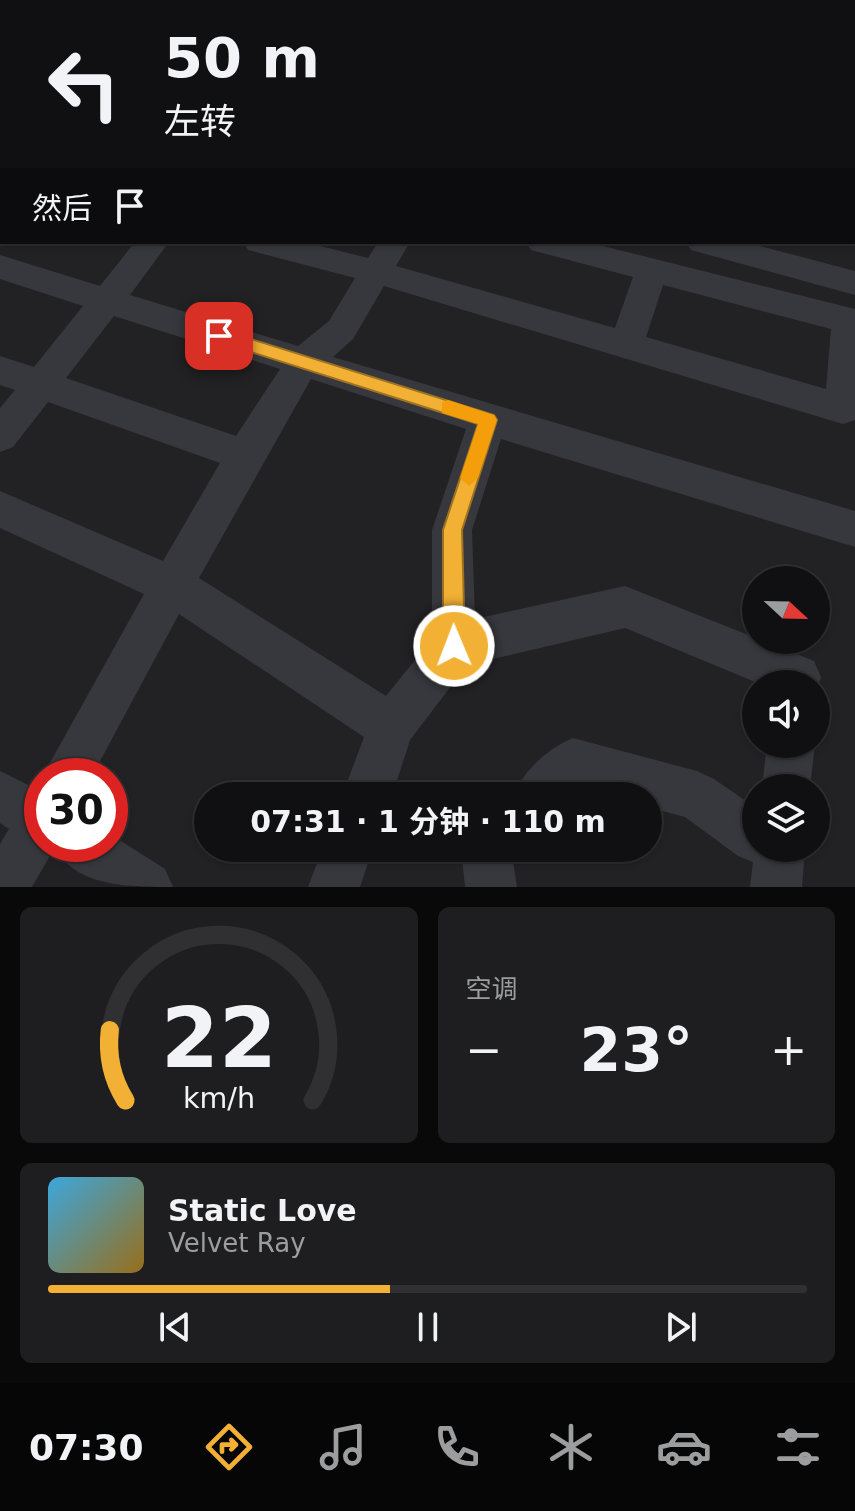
<!DOCTYPE html>
<html lang="zh">
<head>
<meta charset="utf-8">
<style>
  body { margin:0; font-family:"DejaVu Sans","Noto Sans SC",sans-serif; background:#1e1e20; color:#f1f3f6; height:100vh; display:flex; flex-direction:column; font-size:30px; white-space:nowrap }
  * { box-sizing:border-box; margin:0 }
  p { font-size:26px; color:#9c9d9f }
  .icon { flex:none; width:44px; height:44px; fill:none; stroke:currentColor; stroke-width:2; stroke-linecap:round; stroke-linejoin:round }
  .map { position:relative; height:887px; overflow:hidden }
  .details { display:flex; flex-direction:column; gap:20px; padding:20px; background:#09090a; flex:1 }
  .details>* { flex:none }
  .banner { position:absolute; left:0px; top:0px; width:856px; height:244px; box-shadow:0 2px 6px #0004,0 0 0 2px #303032; background:#101012; color:#f1f3f6; overflow:hidden }
  .needle { width:52px; rotate:112deg }
  .buttons { position:absolute; left:742px; top:566px; display:grid; gap:16px }
  .buttons a { display:grid; place-items:center; width:88px; height:88px; border-radius:50%; background:#101012; box-shadow:0 2px 6px #0004,0 0 0 2px #303032; font-size:40px }
  .speed { position:absolute; left:24px; top:758px; display:flex; gap:16px; font-size:40px; font-weight:700; text-align:center }
  .speed>* { display:grid; place-content:center; width:104px; height:104px; border-radius:50%; background:#101012; box-shadow:0 2px 6px #0004,0 0 0 2px #303032; line-height:1 }
  .speed .limit { border:12px solid #d22; background:#fff; color:#111 }
  .pin { position:absolute; display:grid; place-items:center; width:68px; height:68px; color:#fff; margin:-34px; border-radius:16px; box-shadow:0 4px 12px #0006 }
  .me { position:absolute; width:88px; margin:-44px; rotate:359deg; stroke-linejoin:round; filter:drop-shadow(0 0 6px #0008) }
  .turn { display:flex; align-items:center; gap:28px; height:168px; padding:0 32px; font-size:36px }
  .turn .icon { width:104px; height:104px; stroke-width:2.5 }
  .turn b { display:block; font-size:56px; line-height:68px }
  .then { display:flex; align-items:center; height:76px; padding:0 32px; background:#0003; gap:16px; font-size:30px }
  .big { font-size:60px; font-weight:700; line-height:1.1 }
  .details .tile { flex:1; display:flex; flex-direction:column; justify-content:center; gap:12px; min-width:0; padding:0 28px; border-radius:12px; background:#1e1e20 }
  .details .dial { align-items:center; gap:0 }
  .dial svg { height:208px; overflow:visible; fill:none; stroke:#303032; stroke-width:7; stroke-linecap:round; text-anchor:middle }
  .dial text { fill:#f1f3f6; stroke:none }
  .song { display:flex; align-items:center; gap:24px }
  .cover { width:96px; height:96px; border-radius:12px; background:linear-gradient(135deg,hsl(200 70% 55%),hsl(40 70% 35%)) }
  .played { height:8px; border-radius:4px; background:linear-gradient(90deg,#f2b134 45%,#303032 45%) }
  .keys { display:flex; justify-content:space-around; direction:ltr }
  .heat { display:flex; justify-content:space-between; align-items:center; font-size:44px; direction:ltr }
  .details .tiles { flex:1; display:grid; gap:20px; grid-template-columns:1fr 1fr }
  .tile:last-child { grid-column:span 2 }
  .trip { position:absolute; left:194px; top:782px; width:468px; height:80px; border-radius:40px; background:#101012; box-shadow:0 2px 6px #0004,0 0 0 2px #303032; font-weight:700; line-height:80px; text-align:center }
  .tabs { display:flex; height:128px; justify-content:space-around; align-items:center; background:#060607; color:#9c9d9f }
  .tabs .icon { width:56px; height:56px }
  .tabs .active { color:#f2b134 }
  .tabs b { font-size:36px; color:#f1f3f6 }
  .map>svg:first-child { display:block }
  .built { fill:#222225; fill-rule:evenodd }
  .lines { fill:none; stroke-linecap:round; stroke-linejoin:round }
  .street { fill:#37383d; fill-rule:evenodd }
  .route { fill:#f2b134; stroke:#9d7322; stroke-width:2 }
  .slow { fill:#f59e0b }
</style>
</head>
<body>
<div class="map">
<svg width="855" height="887" viewBox="0 0 855 887">
  <rect width="100%" height="100%" fill="#161618"/>
  <g class="built">
    <path d="M 0,0 L 423,2 L 2,2 L 2,242 L 854,242 L 855,93 L 855,887 L 0,887 ZM 756,580 L 816,580 L 816,640 L 756,640 ZM 756,684 L 816,684 L 816,744 L 756,744 ZM 42,776 L 110,776 L 110,844 L 42,844 ZM 756,788 L 816,788 L 816,848 L 756,848 ZM 208,796 L 648,796 L 648,848 L 208,848 Z"/>
    <path d="M 540,0 L 855,0 L 855,63 L 854,2 Z"/>
  </g>
  <g class="lines">
    <g class="street">
      <path d="M 66,0 L 94,0 L 65,2 Z"/>
      <path d="M 166,0 L 190,0 L 191,2 L 167,2 Z"/>
      <path d="M 251,0 L 276,0 L 250,2 Z"/>
      <path d="M 466,0 L 498,0 L 499,2 L 467,2 Z"/>
      <path d="M 584,0 L 609,0 L 583,2 Z"/>
      <path d="M 720,0 L 746,0 L 719,2 Z"/>
      <path d="M 811,0 L 845,0 L 846,2 L 812,2 Z"/>
      <rect x="854" y="71" width="1" height="16"/>
      <path d="M 2,128 L 2,146 L 0,147 L 0,129 Z"/>
      <rect x="854" y="161" width="1" height="20"/>
      <path d="M 135,242 L 169,242 L 130,295 L 298,346 L 329,321 L 355,278 L 248,250 L 243,242 L 304,242 L 368,258 L 378,242 L 410,242 L 396,266 L 615,328 L 633,277 L 531,250 L 526,242 L 587,242 L 855,309 L 855,420 L 843,424 L 384,286 L 353,339 L 333,357 L 855,511 L 855,547 L 501,439 L 472,530 L 475,619 L 625,586 L 814,661 L 821,677 L 816,693 L 816,684 L 760,684 L 625,628 L 467,665 L 410,740 L 392,796 L 342,796 L 364,737 L 179,614 L 92,776 L 42,777 L 144,594 L 0,528 L 0,491 L 163,561 L 220,463 L 48,402 L 13,447 L 0,452 L 0,408 L 15,390 L 0,385 L 0,356 L 34,367 L 83,306 L 0,279 L 0,255 L 100,286 ZM 663,285 L 831,329 L 826,389 L 646,337 ZM 114,316 L 280,369 L 236,436 L 66,378 ZM 311,379 L 466,429 L 432,530 L 432,639 L 386,696 L 199,578 Z"/>
      <path d="M 686,242 L 745,242 L 855,271 L 855,295 L 691,250 Z"/>
      <path d="M 573,738 L 697,771 L 714,779 L 756,808 L 756,848 L 805,848 L 802,887 L 750,887 L 753,862 L 738,856 L 685,817 L 648,807 L 648,796 L 609,796 L 581,788 L 573,796 L 513,796 C 524,770 547,749 573,738 Z"/>
      <path d="M 767,744 L 815,744 L 810,788 L 762,788 Z"/>
      <path d="M 0,771 L 42,792 L 42,844 L 110,844 L 110,834 L 165,869 L 173,887 C 129,887 75,887 55,847 L 32,887 L 0,887 L 0,844 L 9,829 L 0,823 Z"/>
      <path d="M 323,848 L 373,848 L 360,887 L 308,887 Z"/>
      <path d="M 461,848 L 511,848 L 517,887 L 465,887 Z"/>
    </g>
  </g>
  <path class="route" d="M 219,329 L 494,415 L 497,420 L 462,530 L 465,646 L 462,653 L 454,657 L 446,653 L 443,646 L 443,530 L 478,424 L 213,340 L 211,336 Z"/>
  <path class="slow" d="M 448,400 L 494,415 L 497,420 L 478,478 L 469,486 L 460,478 L 478,424 L 442,413 L 442,402 Z"/>
</svg>
<div class="buttons">
<a><svg class="needle" viewBox="-14 -14 28 28"><path d="M0-13l5 13h-10z" fill="#e53935"/><path d="M0 13l5-13h-10z" fill="#9c9d9f"/></svg></a>
<a><svg class="icon" aria-label="sound" viewBox="0 0 24 24"><path d="M4 9h4l5-4v14l-5-4H4zM17 9q2 3 0 6"/></svg></a>
<a><svg class="icon" aria-label="layers" viewBox="0 0 24 24"><path d="M12 4l9 5-9 5-9-5zM3 14l9 5 9-5"/></svg></a>
</div>
<div class="speed"><div class="limit">30</div></div>
<div class="pin" style="left:219px;top:336px;background:#d93025"><svg class="icon" aria-label="arrive" viewBox="0 0 24 24"><path d="M6 21V4h12l-3 4 3 4H6"/></svg></div>
<svg class="me" style="left:454px;top:646px" viewBox="-20 -20 40 40"><circle r="17" fill="#f2b134" stroke="#fff" stroke-width="3"/><path d="M0-11L8 9 0 5-8 9z" fill="#fff"/></svg>
<div class="trip">07:31 · 1 分钟 · 110 m</div>
<div class="banner">
<div class="turn"><svg class="icon" aria-label="left" viewBox="0 0 24 24"><path d="M17 20v-9H6M10 6l-5 5 5 5"/></svg><div><b>50 m</b>左转</div></div>
<div class="then">然后<svg class="icon" aria-label="arrive" viewBox="0 0 24 24"><path d="M6 21V4h12l-3 4 3 4H6"/></svg></div>
</div>
</div>
<section class="details">
<div class="tiles">
<div class="tile dial"><svg viewBox="0 0 100 80">
<path d="M14 69A42 42 0 1 1 86 69"/>
<path d="M14 69A42 42 0 0 1 8 42" stroke="#f2b134"/>
<text x="50" y="56" font-size="32" font-weight="700">22</text>
<text x="50" y="72" font-size="11">km/h</text>
</svg></div>
<div class="tile"><p>空调</p>
<div class="heat"><a>−</a><b class="big">23°</b><a>+</a></div>
</div>
<div class="tile">
<div class="song"><i class="cover"></i><div><b>Static Love</b><p>Velvet Ray</p></div></div>
<div class="played"></div>
<div class="keys"><svg class="icon" aria-label="previous" viewBox="0 0 24 24"><path d="M18 5L8 12l10 7zM5 5v14"/></svg><svg class="icon" aria-label="pause" viewBox="0 0 24 24"><path d="M8 5v14M16 5v14"/></svg><svg class="icon" aria-label="next" viewBox="0 0 24 24"><path d="M6 5l10 7-10 7zM19 5v14"/></svg></div>
</div>
</div>
</section>
<nav class="tabs">
<b>07:30</b>
<svg class="icon active" aria-label="directions" viewBox="0 0 24 24"><path d="M12 3l9 9-9 9-9-9zM9 14v-3h6M13 9l2 2-2 2"/></svg>
<svg class="icon" aria-label="music" viewBox="0 0 24 24"><path d="M9 18V5l10-2v13"/><circle cx="6" cy="18" r="3"/><circle cx="16" cy="16" r="3"/></svg>
<svg class="icon" aria-label="phone" viewBox="0 0 24 24"><path d="M5 4h4l2 5-3 2q2 4 5 5l2-3 5 2v4C11 20 4 13 5 4z"/></svg>
<svg class="icon" aria-label="climate" viewBox="0 0 24 24"><path d="M12 3v18M4 7l16 10M4 17L20 7"/></svg>
<svg class="icon" aria-label="car" viewBox="0 0 24 24"><path d="M5 17H2v-5l4-1 3-4h7l3 4 3 1v5h-3M9 17h6M6 11h13"/><circle cx="7" cy="17" r="2"/><circle cx="17" cy="17" r="2"/></svg>
<svg class="icon" aria-label="filters" viewBox="0 0 24 24"><path d="M4 7h16M4 17h16"/><circle cx="9" cy="7" r="2"/><circle cx="15" cy="17" r="2"/></svg>
</nav>
</body>
</html>
